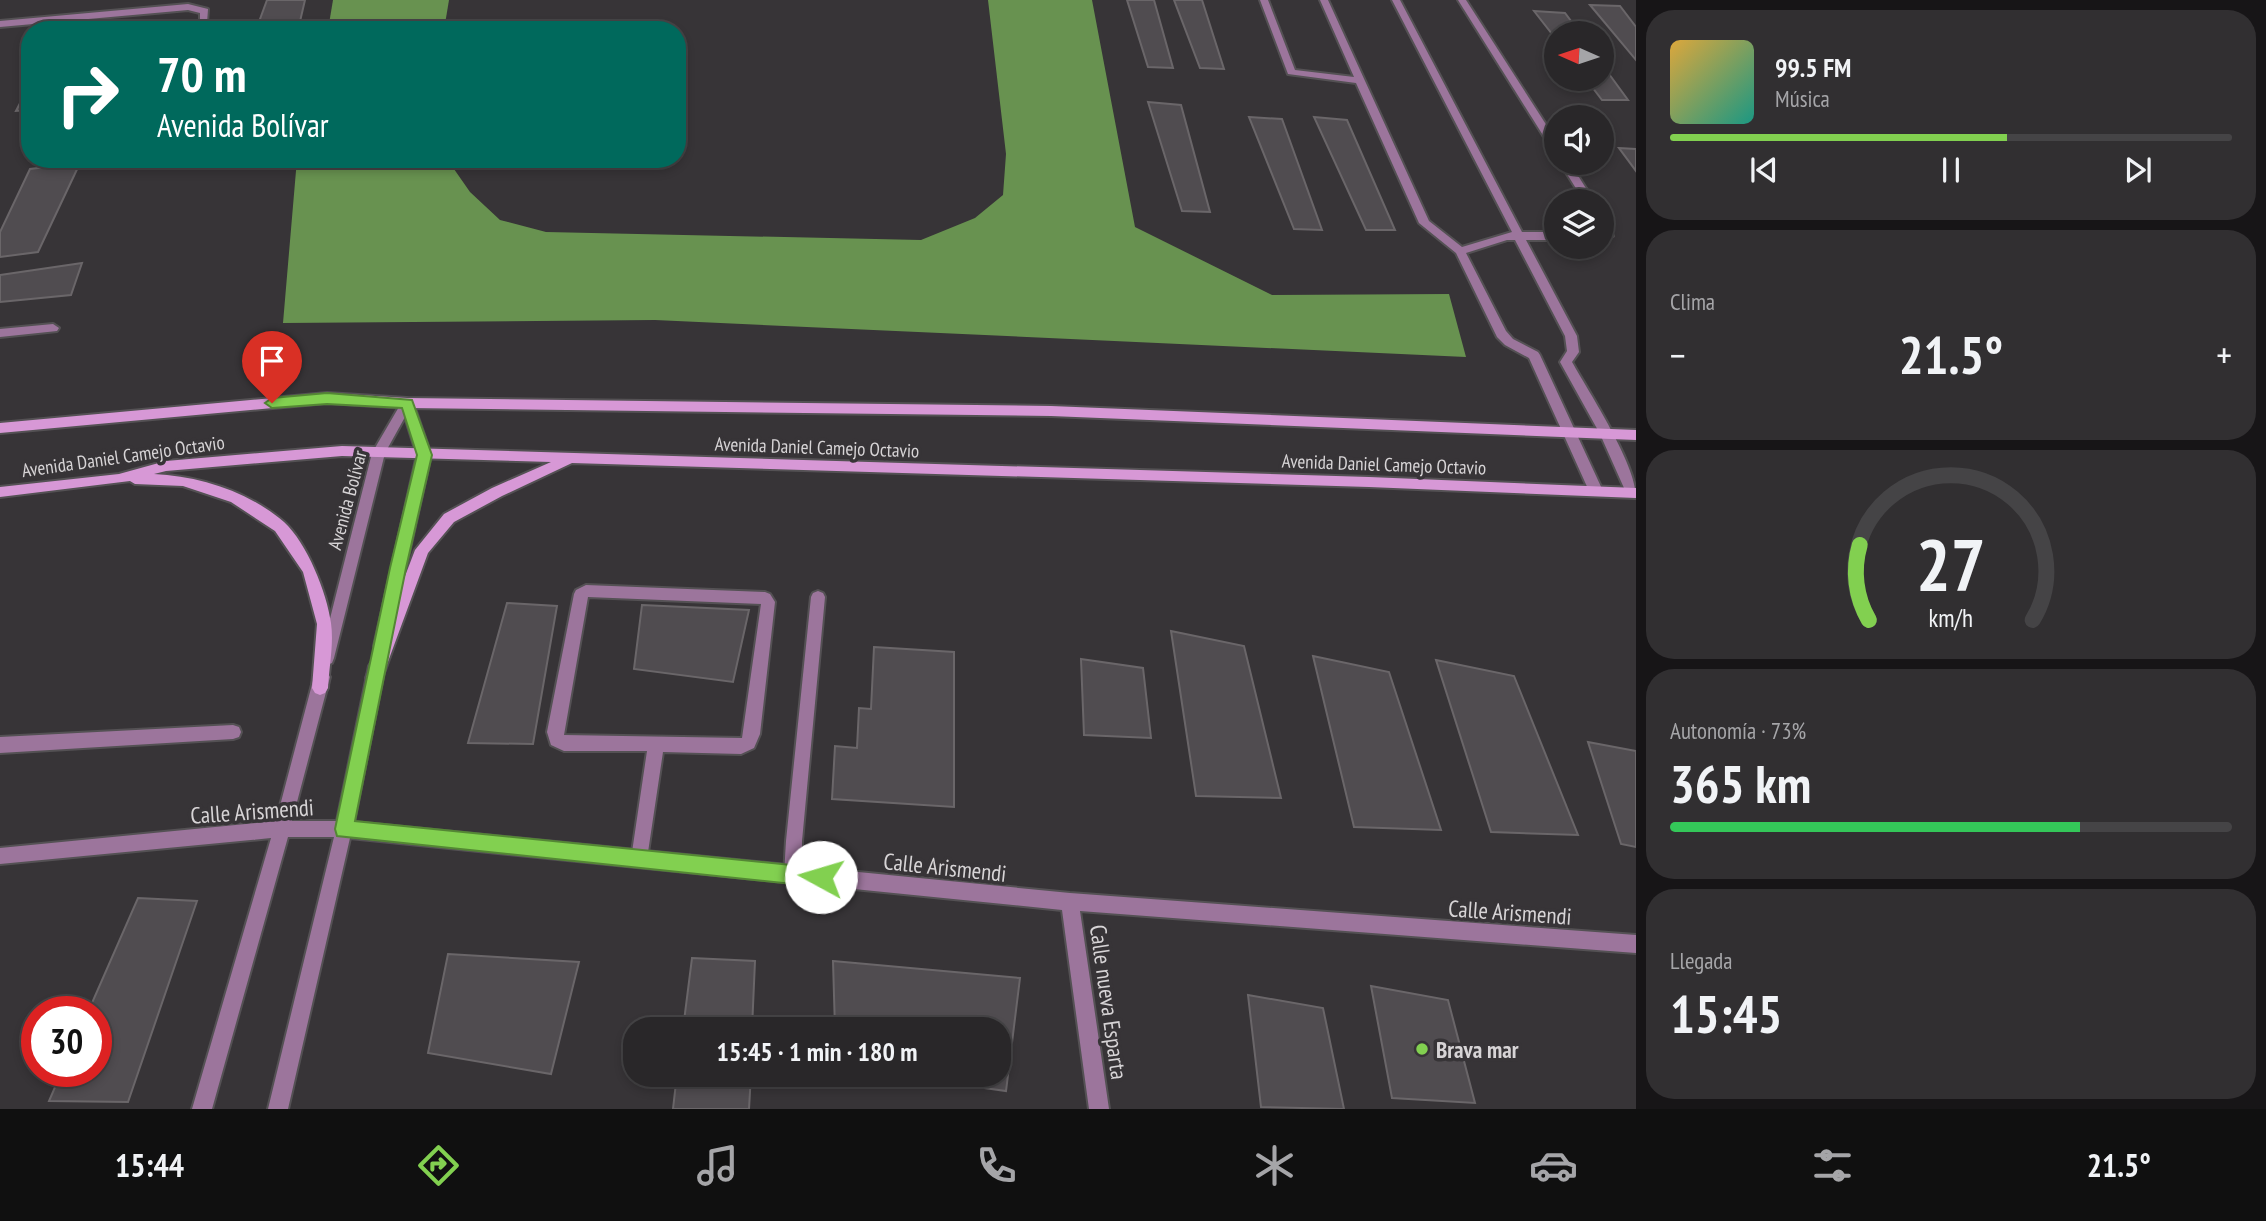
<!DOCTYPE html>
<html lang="es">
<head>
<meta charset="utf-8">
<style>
  body { margin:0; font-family:"PT Sans Narrow",sans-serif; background:#312f31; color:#f1f3f6; height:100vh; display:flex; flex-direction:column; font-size:26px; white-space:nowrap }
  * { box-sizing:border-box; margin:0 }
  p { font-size:23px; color:#a5a5a8 }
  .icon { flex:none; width:38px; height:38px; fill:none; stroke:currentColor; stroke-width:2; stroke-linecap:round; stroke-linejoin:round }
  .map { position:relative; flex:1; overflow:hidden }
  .sheet { display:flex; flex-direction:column; gap:10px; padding:10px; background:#171517; width:630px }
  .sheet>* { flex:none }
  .guide { position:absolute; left:21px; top:21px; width:665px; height:147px; border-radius:28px; box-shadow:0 4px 10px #0003,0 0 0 2px #454446; background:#00695c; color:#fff; overflow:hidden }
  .needle { width:46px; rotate:273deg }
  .buttons { position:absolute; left:1544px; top:21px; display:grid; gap:14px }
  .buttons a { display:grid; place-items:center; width:70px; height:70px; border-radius:50%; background:#292729; box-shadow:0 4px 10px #0003,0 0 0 2px #454446; font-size:35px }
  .speed { position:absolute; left:21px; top:996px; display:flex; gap:14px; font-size:35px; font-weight:700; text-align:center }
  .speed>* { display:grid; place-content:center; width:91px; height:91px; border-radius:50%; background:#292729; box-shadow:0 4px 10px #0003,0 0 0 2px #454446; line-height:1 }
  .speed .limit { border:10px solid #d22; background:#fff; color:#111 }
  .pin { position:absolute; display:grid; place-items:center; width:60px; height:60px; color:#fff; margin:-72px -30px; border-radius:50% 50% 50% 0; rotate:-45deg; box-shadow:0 0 7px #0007 }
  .pin .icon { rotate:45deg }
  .me { position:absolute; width:77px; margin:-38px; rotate:276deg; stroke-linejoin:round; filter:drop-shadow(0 0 5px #0008) }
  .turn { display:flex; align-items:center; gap:24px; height:147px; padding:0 21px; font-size:32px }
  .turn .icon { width:91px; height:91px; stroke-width:2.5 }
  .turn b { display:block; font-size:49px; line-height:60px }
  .big { font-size:52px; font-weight:600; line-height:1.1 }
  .sheet .widget { flex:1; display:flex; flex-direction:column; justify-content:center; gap:10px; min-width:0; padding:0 24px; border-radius:28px; background:#312f31 }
  .sheet .dial { align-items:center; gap:0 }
  .dial svg { height:182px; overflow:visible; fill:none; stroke:#454446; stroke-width:7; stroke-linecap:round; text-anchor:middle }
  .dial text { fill:#f1f3f6; stroke:none }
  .song { display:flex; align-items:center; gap:21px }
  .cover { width:84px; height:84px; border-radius:10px; background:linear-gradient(135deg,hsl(40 70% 55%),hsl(170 70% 35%)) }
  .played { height:7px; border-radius:4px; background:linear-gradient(90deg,#82d050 60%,#454446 60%) }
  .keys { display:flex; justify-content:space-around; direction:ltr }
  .heat { display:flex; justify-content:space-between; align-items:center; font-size:38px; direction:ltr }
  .charge { height:10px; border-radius:5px; background:linear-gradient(90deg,#34c759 73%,#454446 0) }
  .trip { position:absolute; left:623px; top:1017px; width:388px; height:70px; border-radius:28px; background:#292729; box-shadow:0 4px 10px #0003,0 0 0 2px #454446; font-weight:600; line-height:70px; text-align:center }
  .menu { display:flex; height:112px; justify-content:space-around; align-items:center; background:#101010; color:#a5a5a8 }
  .menu .icon { width:49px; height:49px }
  .menu .on { color:#82d050 }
  .menu b { font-size:32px; color:#f1f3f6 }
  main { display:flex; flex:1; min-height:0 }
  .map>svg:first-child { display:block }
  .water { fill:#689250 }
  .building { fill:#504c50; stroke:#6a6669; stroke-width:2 }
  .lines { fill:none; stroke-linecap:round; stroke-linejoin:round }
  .lane-casing { stroke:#545154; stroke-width:4 }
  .street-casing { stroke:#545154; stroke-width:4 }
  .secondary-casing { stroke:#545154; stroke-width:4 }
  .lane { fill:#9c759c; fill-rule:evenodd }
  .street { fill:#9c759c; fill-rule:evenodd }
  .secondary { fill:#d798d6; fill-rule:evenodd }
  .route { fill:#82d050; stroke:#548734; stroke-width:2 }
  .poi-dot { fill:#82d050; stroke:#373437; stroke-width:2.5 }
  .labels { text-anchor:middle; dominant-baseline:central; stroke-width:7; stroke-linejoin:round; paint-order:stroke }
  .street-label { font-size:19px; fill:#d7d4d6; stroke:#373437 }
  .near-street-label { font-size:23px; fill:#d7d4d6; stroke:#373437 }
  .near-poi-label { font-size:23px; font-weight:bold; fill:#d7d4d6; stroke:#373437; text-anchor:start }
</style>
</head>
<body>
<main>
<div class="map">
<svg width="1636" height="1109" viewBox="0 0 1636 1109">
  <rect width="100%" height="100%" fill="#373437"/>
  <g class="water">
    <path d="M 333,0 L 449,0 L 444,30 L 328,30 Z"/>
    <path d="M 988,0 L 1092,0 L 1135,227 L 1272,295 L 1449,294 L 1466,357 L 655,320 L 283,323 L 297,159 L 447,159 L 470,192 L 500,220 L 546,232 L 921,240 L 975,218 L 1003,195 L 1006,154 Z"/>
  </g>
  <g class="building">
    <path d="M 267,0 L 305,0 L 298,30 L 256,30 Z"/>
    <path d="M 1127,0 L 1154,0 L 1173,68 L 1148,67 Z"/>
    <path d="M 1174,0 L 1202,0 L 1224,69 L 1200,68 Z"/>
    <path d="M 1590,5 L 1620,6 L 1636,27 L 1636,60 Z"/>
    <path d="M 1534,11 L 1565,13 L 1580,33 L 1556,33 L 1556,39 Z"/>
    <path d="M 1601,63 L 1628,100 L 1602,100 L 1586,79 L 1601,79 Z"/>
    <path d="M 30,84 L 30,110 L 16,111 Z"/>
    <path d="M 1148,102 L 1181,105 L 1210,212 L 1182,211 Z"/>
    <path d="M 1249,117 L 1282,119 L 1322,230 L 1294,229 Z"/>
    <path d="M 1314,117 L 1347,120 L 1395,230 L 1366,230 Z"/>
    <path d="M 1619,148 L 1636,149 L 1636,171 Z"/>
    <path d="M 80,163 L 38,252 L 0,257 L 0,232 L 30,169 Z"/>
    <path d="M 82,263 L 71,295 L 0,302 L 0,275 Z"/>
    <path d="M 507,603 L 557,606 L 533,744 L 468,743 Z"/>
    <path d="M 642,605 L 749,610 L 733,682 L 634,669 Z"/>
    <path d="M 1171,631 L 1244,646 L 1281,798 L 1196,796 Z"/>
    <path d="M 874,647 L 954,652 L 954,807 L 832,799 L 835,746 L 857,748 L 859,708 L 871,709 Z"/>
    <path d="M 1313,656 L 1389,672 L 1441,830 L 1354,827 Z"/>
    <path d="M 1081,659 L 1143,668 L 1151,738 L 1084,735 Z"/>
    <path d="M 1436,660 L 1514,676 L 1578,835 L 1491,832 Z"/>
    <path d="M 1588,742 L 1636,751 L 1636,847 L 1621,844 Z"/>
    <path d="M 138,898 L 197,901 L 128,1102 L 49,1101 L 62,1071 L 96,1071 L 96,1012 L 88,1012 Z"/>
    <path d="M 448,954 L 579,962 L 551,1074 L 428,1053 Z"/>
    <path d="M 692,958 L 755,961 L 752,1029 L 683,1029 Z"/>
    <path d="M 833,961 L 1020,978 L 1006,1091 L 886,1074 L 999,1074 L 999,1029 L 835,1029 Z"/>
    <path d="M 1371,986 L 1448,1000 L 1475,1103 L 1392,1098 Z"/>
    <path d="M 1248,995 L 1323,1008 L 1344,1109 L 1261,1107 Z"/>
    <path d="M 677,1074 L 751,1074 L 749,1109 L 673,1109 Z"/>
  </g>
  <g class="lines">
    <defs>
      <g id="lane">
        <path d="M 1260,0 L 1268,0 L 1295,70 L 1354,77 L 1320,0 L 1328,0 L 1429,221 L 1462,247 L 1512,232 L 1392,0 L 1400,0 L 1522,232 L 1556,232 L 1556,240 L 1526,240 L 1577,336 L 1579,352 L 1572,362 C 1590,394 1636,464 1636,497 L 1628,497 L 1600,434 L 1560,362 L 1567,351 L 1565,336 L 1515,240 L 1507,240 L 1466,253 L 1506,331 L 1513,339 L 1538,352 L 1540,355 L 1603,491 L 1596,496 L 1589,491 L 1529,358 L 1505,345 L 1497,337 L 1456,253 L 1419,223 L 1356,83 L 1288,74 Z"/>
        <path d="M 1458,0 L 1466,0 L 1556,140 L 1556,151 L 1551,148 Z"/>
        <path d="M 188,4 L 208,9 L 207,23 L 200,21 L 200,13 L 188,10 L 0,27 L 0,21 Z"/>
        <path d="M 1560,163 L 1570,163 L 1594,201 L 1584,201 Z"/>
        <path d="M 1601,218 L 1605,219 L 1613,236 L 1601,242 Z"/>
        <path d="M 53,324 L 59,328 L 57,331 L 0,337 L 0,329 Z"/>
        <path d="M 586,585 L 765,592 L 770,594 L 775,602 L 760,734 L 754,748 L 741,754 L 663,752 L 647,859 L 645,865 L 639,867 L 633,865 L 631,859 L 647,751 L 564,751 L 551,745 L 547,732 L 574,594 L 576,590 ZM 588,597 L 761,604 L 742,738 L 564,735 Z"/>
        <path d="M 818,591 L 823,593 L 825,597 L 802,841 L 802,875 L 799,881 L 793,884 L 787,881 L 784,875 L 786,841 L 811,597 L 813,593 Z"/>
        <path d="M 233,725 L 239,727 L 241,732 L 239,737 L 233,739 L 0,753 L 0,737 Z"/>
      </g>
      <g id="street">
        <path d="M 407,398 L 413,403 L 431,455 L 388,646 L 386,651 L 381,653 L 376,651 L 374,646 L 417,455 L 405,417 L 385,453 L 334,658 L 332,663 L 327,665 L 322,663 L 320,658 L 372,453 L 403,400 Z"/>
        <path d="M 377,659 L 382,661 L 385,666 L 354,822 L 1070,893 L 1636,935 L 1636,953 L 1080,911 L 1109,1109 L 1089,1109 L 1062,910 L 350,838 L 288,1109 L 268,1109 L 334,837 L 288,837 L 212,1109 L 192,1109 L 271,838 L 0,864 L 0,848 L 276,821 L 314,677 L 317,672 L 322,670 L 327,672 L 330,677 L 292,821 L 337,821 L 369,666 L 372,661 Z"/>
      </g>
      <g id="secondary">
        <path d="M 327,393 L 407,398 L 1051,406 L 1636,430 L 1636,440 L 1051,416 L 407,408 L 327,403 L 0,433 L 0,423 Z"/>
        <path d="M 342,446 L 1369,477 L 1636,488 L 1636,498 L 1369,487 L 572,463 L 502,496 L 454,522 L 428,553 L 382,678 L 379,683 L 374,685 L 369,683 L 366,678 L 415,550 L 444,514 L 492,488 L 551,462 L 342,456 L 166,471 L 154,474 C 200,476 249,492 284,522 C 307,543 327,593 331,623 C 334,644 329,667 328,688 L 325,693 L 320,695 L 315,693 L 312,688 L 317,624 L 303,572 L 275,531 L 231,502 L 183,486 L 135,484 L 130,481 L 0,497 L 0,487 L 119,474 L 166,461 Z"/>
      </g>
    </defs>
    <use href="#lane" class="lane-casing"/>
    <use href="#street" class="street-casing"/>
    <use href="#secondary" class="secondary-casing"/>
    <use href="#lane" class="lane"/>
    <use href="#street" class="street"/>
    <use href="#secondary" class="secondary"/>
  </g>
  <path class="route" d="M 327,393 L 412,400 L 432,455 L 406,568 L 355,821 L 821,868 L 828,871 L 830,877 L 828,884 L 821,887 L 337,836 L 335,829 L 390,568 L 417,455 L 402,408 L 327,404 L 272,408 L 265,403 L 272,398 Z"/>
  <circle class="poi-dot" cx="1422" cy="1049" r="7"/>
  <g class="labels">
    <g class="street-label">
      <text transform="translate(817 447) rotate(2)">Avenida Daniel Camejo Octavio</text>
      <text transform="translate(123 456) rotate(-8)">Avenida Daniel Camejo Octavio</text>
      <text transform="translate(1384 464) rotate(2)">Avenida Daniel Camejo Octavio</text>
      <text transform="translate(347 500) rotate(-75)">Avenida Bolívar</text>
    </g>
    <g class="near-street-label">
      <text transform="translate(252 811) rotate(-4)">Calle Arismendi</text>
      <text transform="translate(945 867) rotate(6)">Calle Arismendi</text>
      <text transform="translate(1510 912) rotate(4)">Calle Arismendi</text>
      <text transform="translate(1109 1002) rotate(82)">Calle nueva Esparta</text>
    </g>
    <g class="near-poi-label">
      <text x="1436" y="1049">Brava mar</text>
    </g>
  </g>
</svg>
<div class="buttons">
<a><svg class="needle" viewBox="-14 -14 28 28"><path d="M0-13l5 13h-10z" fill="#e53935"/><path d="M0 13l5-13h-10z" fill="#a5a5a8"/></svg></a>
<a><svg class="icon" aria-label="sound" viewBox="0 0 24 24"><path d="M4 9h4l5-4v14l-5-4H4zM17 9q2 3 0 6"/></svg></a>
<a><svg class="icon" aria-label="layers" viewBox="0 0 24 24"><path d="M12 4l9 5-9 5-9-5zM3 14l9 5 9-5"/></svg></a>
</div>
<div class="speed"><div class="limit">30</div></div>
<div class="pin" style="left:272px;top:403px;background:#d93025"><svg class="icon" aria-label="arrive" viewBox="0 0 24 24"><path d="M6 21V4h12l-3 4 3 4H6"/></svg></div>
<svg class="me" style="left:821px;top:877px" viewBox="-20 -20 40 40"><circle r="19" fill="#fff"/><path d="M0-13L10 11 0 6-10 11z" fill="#82d050"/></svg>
<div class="trip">15:45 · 1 min · 180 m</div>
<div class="guide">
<div class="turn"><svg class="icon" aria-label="right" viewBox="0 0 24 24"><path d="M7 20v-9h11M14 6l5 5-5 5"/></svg><div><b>70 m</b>Avenida Bolívar</div></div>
</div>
</div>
<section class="sheet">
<div class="widget">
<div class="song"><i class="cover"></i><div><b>99.5 FM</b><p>Música</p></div></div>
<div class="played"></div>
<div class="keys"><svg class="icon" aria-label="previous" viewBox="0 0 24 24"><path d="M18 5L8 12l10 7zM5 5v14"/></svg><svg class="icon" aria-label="pause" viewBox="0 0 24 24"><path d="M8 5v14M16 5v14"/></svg><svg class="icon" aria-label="next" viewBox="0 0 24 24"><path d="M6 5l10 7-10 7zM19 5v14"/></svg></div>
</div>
<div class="widget"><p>Clima</p>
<div class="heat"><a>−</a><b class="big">21.5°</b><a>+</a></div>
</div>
<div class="widget dial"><svg viewBox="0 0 100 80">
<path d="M14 69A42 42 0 1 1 86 69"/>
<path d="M14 69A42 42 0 0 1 10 36" stroke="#82d050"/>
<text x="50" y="56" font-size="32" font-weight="700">27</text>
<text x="50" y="72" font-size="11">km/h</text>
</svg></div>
<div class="widget"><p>Autonomía · 73%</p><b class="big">365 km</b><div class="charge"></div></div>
<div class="widget"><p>Llegada</p><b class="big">15:45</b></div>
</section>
</main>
<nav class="menu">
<b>15:44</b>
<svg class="icon on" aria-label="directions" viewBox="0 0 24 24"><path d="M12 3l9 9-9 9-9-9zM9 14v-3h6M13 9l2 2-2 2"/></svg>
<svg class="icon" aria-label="music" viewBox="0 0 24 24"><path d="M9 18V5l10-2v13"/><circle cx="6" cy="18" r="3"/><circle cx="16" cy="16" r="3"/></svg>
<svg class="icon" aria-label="phone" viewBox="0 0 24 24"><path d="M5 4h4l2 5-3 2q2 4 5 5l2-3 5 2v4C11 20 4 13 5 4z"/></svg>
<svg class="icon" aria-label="climate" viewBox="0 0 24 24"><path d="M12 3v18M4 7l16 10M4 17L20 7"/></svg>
<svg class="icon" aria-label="car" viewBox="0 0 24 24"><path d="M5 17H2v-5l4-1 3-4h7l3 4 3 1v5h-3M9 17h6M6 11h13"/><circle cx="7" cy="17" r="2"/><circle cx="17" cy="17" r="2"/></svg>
<svg class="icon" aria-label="filters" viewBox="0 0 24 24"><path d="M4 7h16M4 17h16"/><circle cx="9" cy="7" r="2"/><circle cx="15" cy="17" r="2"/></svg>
<b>21.5°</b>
</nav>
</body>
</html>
